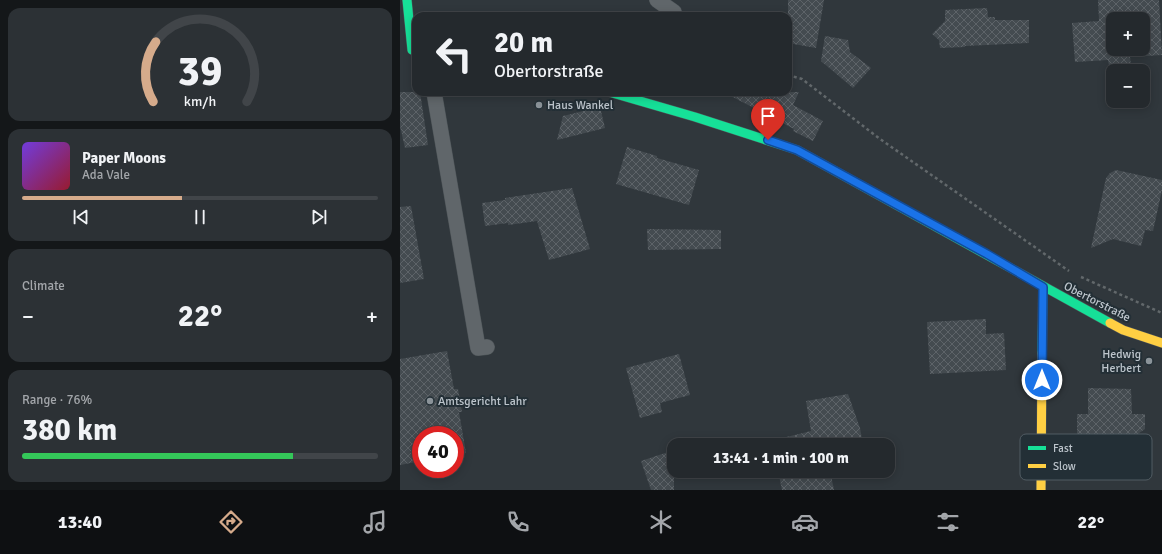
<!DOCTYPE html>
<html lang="en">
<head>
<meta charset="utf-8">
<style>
  body { margin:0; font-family:Signika,sans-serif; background:#2c3135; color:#f1f3f6; height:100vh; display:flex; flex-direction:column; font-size:15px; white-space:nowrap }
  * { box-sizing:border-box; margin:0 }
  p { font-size:13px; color:#a3a6aa }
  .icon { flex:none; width:22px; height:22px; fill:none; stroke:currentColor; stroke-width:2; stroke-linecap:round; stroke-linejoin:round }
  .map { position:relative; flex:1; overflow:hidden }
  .sheet { display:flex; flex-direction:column; gap:8px; padding:8px; background:#141719; width:400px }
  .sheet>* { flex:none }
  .hud { position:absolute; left:12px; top:12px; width:380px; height:84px; border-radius:12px; box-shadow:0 2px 10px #0003,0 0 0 1px #414549; background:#24292d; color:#f1f3f6; overflow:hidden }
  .buttons { position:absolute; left:706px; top:12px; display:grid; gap:8px }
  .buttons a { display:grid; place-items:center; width:44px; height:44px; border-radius:8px; background:#24292d; box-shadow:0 2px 10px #0003,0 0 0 1px #414549; font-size:20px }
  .speed { position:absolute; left:12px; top:426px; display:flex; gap:8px; font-size:20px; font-weight:700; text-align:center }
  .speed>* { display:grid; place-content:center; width:52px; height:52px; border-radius:50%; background:#24292d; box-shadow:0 2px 10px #0003,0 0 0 1px #414549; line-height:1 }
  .speed .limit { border:6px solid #d22; background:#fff; color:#111 }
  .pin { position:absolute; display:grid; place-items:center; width:34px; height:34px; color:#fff; margin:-41px -17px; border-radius:50% 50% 50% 0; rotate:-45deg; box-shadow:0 0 4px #0007 }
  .pin .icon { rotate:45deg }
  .me { position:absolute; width:44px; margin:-22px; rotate:0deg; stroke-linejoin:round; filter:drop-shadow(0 0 3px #0008) }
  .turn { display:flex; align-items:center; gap:14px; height:84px; padding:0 16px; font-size:18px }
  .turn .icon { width:52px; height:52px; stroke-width:2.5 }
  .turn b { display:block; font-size:28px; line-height:34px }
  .big { font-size:30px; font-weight:700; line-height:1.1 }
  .sheet .tile { flex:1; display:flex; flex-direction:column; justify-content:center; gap:6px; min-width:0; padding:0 14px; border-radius:12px; background:#2c3135 }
  .sheet .dial { align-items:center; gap:0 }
  .dial svg { height:104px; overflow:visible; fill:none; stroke:#414549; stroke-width:7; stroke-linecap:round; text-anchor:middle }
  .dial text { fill:#f1f3f6; stroke:none }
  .song { display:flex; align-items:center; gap:12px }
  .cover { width:48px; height:48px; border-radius:6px; background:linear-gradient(135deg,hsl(260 70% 55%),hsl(350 70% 35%)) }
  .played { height:4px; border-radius:2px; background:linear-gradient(90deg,#d6ab8b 45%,#414549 45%) }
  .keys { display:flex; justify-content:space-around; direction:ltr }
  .heat { display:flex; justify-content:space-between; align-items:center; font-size:22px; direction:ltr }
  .charge { height:6px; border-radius:3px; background:linear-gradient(90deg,#34c759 76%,#414549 0) }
  .trip { position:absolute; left:267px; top:438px; width:228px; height:40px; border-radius:12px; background:#24292d; box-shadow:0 2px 10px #0003,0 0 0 1px #414549; font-weight:700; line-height:40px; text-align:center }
  .tabs { display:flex; height:64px; justify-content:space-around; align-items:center; background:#0e1012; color:#a3a6aa }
  .tabs .icon { width:28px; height:28px }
  .tabs .on { color:#d6ab8b }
  .tabs b { font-size:18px; color:#f1f3f6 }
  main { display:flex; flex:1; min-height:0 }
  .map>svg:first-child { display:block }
  .building { fill:url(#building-cross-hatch); fill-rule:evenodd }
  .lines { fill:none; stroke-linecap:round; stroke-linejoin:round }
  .lane-casing { stroke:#4d5458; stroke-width:16 }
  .fast-casing { stroke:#4d5458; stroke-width:10 }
  .slow-casing { stroke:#4d5458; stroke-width:10 }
  .path { stroke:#62686b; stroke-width:2.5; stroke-dasharray:3 3; stroke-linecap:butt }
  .lane { stroke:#60666a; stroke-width:15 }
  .fast { stroke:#16e098; stroke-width:9 }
  .slow { stroke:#ffcf43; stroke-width:9 }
  .route-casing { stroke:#114b97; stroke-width:10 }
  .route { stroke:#1a73e8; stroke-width:7 }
  .poi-dot { fill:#8b9399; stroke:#232f36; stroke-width:1.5 }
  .labels { text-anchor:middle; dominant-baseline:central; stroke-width:4; stroke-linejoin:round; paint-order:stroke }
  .poi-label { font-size:12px; fill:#bcc4cb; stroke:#232f36; text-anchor:start }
  .street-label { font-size:12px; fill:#bcc4cb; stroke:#232f36 }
  .key { fill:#232f36; stroke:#515c63; stroke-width:1 }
  .key-label { font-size:11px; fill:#bcc4cb }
</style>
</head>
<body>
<main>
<section class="sheet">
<div class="tile dial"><svg viewBox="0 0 100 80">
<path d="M14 69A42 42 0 1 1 86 69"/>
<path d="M14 69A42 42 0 0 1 16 23" stroke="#d6ab8b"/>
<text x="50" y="56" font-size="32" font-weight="700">39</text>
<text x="50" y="72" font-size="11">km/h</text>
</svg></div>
<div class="tile">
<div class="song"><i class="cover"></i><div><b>Paper Moons</b><p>Ada Vale</p></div></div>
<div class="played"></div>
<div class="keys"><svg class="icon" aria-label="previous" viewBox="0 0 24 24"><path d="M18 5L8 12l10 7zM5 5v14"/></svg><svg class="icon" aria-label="pause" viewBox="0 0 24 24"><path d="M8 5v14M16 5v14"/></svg><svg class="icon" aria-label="next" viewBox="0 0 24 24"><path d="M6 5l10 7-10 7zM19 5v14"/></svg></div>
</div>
<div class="tile"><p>Climate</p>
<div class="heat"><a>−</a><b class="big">22°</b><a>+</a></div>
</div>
<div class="tile"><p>Range · 76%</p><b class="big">380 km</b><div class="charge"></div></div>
</section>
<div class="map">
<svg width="762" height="490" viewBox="0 0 762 490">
  <defs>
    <pattern id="building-cross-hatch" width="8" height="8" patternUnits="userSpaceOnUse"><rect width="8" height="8" fill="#444b50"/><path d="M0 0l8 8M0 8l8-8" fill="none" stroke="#5d6368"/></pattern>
  </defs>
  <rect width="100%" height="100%" fill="#30373c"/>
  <g class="building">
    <path d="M 388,0 L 424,0 L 416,48 L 388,43 Z"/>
    <path d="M 698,0 L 759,0 L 762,55 L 730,57 L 731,65 L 709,66 L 708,60 L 675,62 L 672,23 L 699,21 ZM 713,19 L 743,19 L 743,49 L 713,49 Z"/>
    <path d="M 587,8 L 588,17 L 595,17 L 595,20 L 629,20 L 629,43 L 565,46 L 565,47 L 540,48 L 539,40 L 532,34 L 545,21 L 545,10 Z"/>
    <path d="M 425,36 L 448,40 L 450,52 L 471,68 L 453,88 L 421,61 Z"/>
    <path d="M 0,92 L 20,92 L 28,145 L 5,148 L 0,126 Z"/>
    <path d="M 323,92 L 399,92 L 393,105 L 423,121 L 413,141 L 393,131 L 394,129 Z"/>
    <path d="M 200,107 L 205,128 L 157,140 L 163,116 Z"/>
    <path d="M 227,147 L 257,156 L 257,158 L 299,170 L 289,205 L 216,184 Z"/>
    <path d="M 716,170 L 762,180 L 762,190 L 753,231 L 745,230 L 741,246 L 713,239 L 691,248 L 706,178 L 710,173 Z"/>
    <path d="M 172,188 L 190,249 L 149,260 L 137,221 L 108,225 L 108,223 L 85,226 L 82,203 L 105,200 L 105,198 Z"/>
    <path d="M 11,206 L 24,279 L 0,283 L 0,207 Z"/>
    <path d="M 247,229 L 321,230 L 321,249 L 248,250 Z"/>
    <path d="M 586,319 L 586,334 L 604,333 L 606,370 L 530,374 L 527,322 Z"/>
    <path d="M 47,351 L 54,389 L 58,389 L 62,412 L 59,412 L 66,453 L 55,455 L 55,435 L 21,435 L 21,461 L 0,465 L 0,359 Z"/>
    <path d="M 279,354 L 290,395 L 260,403 L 262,412 L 240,418 L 226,368 Z"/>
    <path d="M 688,388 L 731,389 L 732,414 L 745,414 L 745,429 L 722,445 L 715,445 L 709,440 L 677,440 L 677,414 L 688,414 Z"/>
    <path d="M 448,394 L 460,428 L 463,445 L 371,445 L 370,441 L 411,431 L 406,401 Z"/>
    <path d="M 274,450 L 274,490 L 251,490 L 241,461 Z"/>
    <path d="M 378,471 L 430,471 L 434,490 L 382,490 Z"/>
  </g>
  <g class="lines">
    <defs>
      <g id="lane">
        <path d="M 257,0 L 274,12"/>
        <path d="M 34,92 L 78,348 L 87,347"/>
      </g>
      <g id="fast">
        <path d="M 7,0 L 12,50"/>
        <path d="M 209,92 L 295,117 L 397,150 L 710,323"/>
        <path d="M 642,353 L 643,287"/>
      </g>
      <g id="slow">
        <path d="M 710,323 L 723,330 L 762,343"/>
        <path d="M 641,490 L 642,353"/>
      </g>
    </defs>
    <use href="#lane" class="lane-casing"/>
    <use href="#fast" class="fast-casing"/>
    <use href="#slow" class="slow-casing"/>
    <g class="path">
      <path d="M 388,75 L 402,79 L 480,139 L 669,271"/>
      <path d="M 681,277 L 762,313"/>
    </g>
    <use href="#lane" class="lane"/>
    <use href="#fast" class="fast"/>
    <use href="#slow" class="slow"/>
  </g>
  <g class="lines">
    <defs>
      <path id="route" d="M 368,140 L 397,150 L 587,254 L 643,287 L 642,380"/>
    </defs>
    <use href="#route" class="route-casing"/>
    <use href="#route" class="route"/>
  </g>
  <g class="poi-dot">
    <circle cx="139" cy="105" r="4"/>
    <circle cx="749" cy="361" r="4"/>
    <circle cx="30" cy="401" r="4"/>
  </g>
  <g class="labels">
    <g class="poi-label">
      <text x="147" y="105">Haus Wankel</text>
      <text x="741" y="354" text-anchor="end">Hedwig<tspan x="741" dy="14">Herbert</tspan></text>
      <text x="38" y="401">Amtsgericht Lahr</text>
    </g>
    <g class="street-label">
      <text transform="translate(697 302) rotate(27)">Obertorstraße</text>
    </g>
  </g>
  <rect x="620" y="434" width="132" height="46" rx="6" class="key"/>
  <rect x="628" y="446" width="18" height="4" fill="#16e098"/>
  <rect x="628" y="464" width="18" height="4" fill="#ffcf43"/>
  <g class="key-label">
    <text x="653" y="452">Fast</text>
    <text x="653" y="470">Slow</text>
  </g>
</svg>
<div class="buttons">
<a>+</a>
<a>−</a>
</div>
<div class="speed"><div class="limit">40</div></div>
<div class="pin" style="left:368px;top:140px;background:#d93025"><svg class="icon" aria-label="arrive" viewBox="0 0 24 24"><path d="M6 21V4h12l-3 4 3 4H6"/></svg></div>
<svg class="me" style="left:642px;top:380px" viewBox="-20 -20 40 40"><circle r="17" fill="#1a73e8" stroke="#fff" stroke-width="3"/><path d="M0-11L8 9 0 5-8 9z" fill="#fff"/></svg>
<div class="trip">13:41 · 1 min · 100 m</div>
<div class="hud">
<div class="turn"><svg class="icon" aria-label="left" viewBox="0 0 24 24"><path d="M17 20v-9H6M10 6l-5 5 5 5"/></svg><div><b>20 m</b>Obertorstraße</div></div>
</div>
</div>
</main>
<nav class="tabs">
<b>13:40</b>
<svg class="icon on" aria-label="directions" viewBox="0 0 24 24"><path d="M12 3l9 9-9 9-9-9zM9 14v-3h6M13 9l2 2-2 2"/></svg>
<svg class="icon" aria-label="music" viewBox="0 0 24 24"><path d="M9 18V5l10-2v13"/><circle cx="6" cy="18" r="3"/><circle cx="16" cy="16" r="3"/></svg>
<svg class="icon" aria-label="phone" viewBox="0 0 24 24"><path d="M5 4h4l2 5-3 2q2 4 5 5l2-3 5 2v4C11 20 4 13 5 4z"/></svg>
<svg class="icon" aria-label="climate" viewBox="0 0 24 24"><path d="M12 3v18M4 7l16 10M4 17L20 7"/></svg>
<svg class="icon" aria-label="car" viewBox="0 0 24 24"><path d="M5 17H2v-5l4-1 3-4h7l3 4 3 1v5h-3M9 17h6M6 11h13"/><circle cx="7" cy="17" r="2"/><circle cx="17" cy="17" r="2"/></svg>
<svg class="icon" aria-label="filters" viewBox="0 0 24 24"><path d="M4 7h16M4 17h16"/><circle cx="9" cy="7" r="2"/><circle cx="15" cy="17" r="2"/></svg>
<b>22°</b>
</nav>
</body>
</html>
